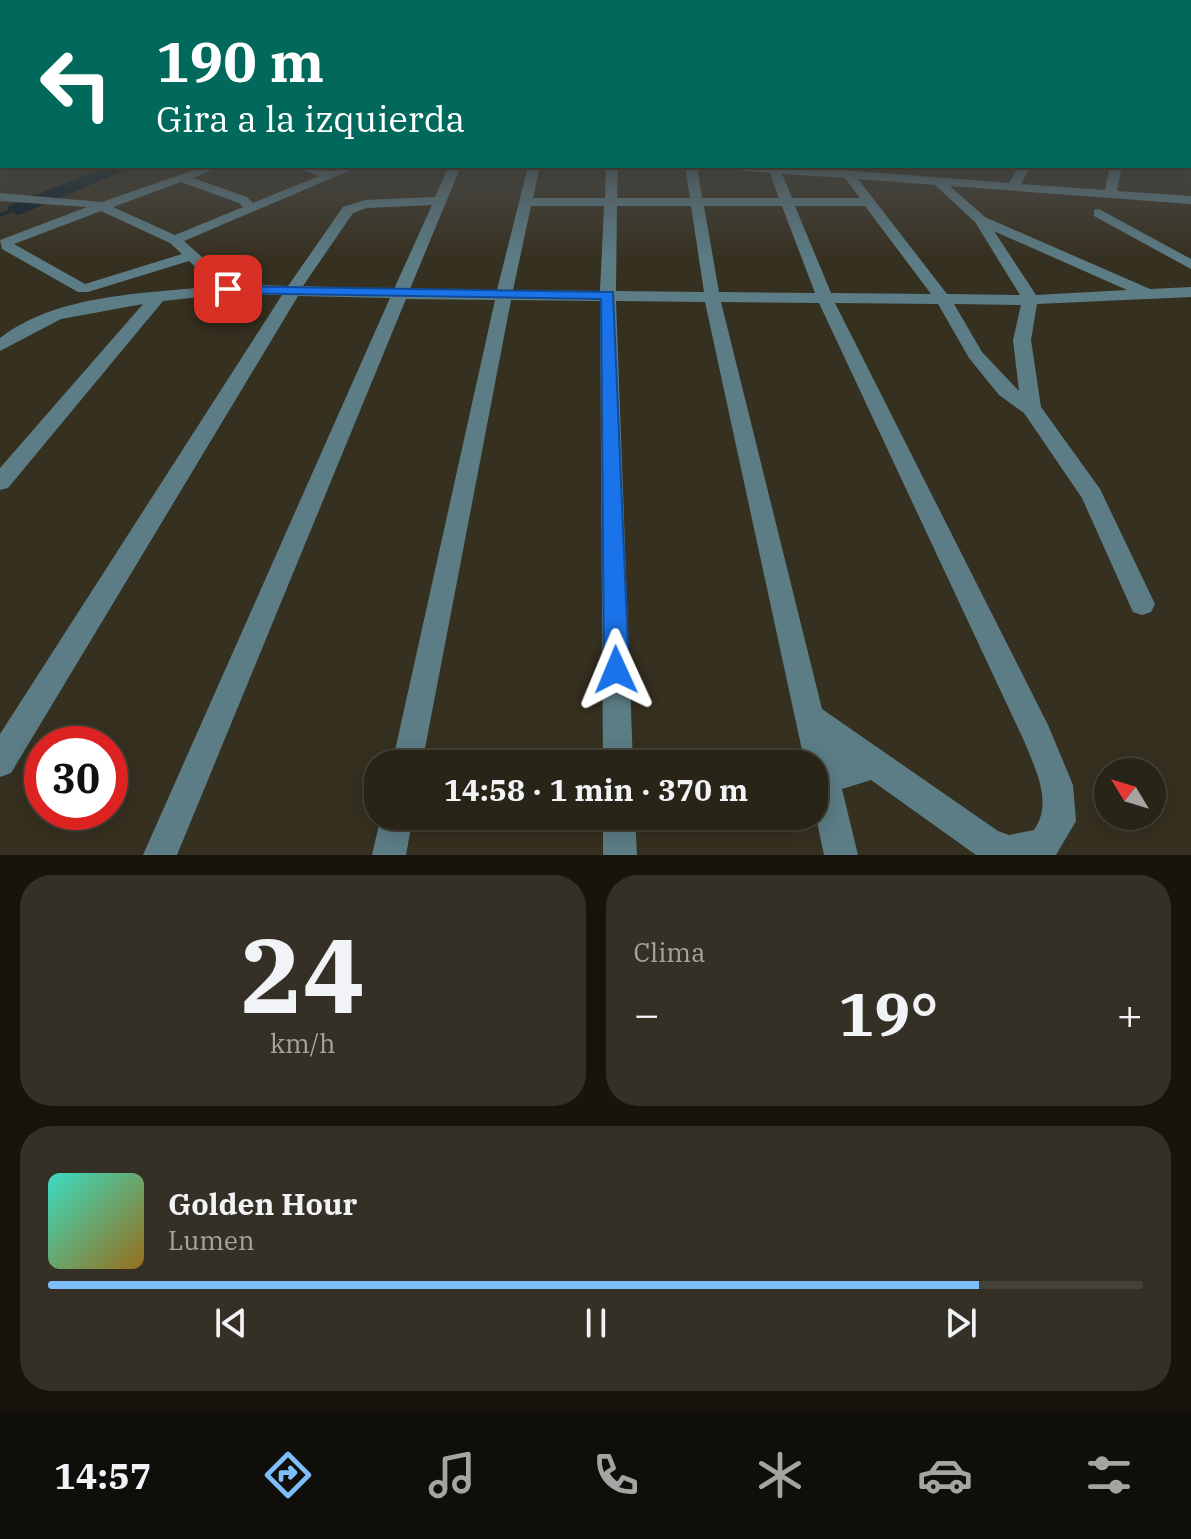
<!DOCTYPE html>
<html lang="es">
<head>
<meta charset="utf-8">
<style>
  body { margin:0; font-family:"IBM Plex Serif",serif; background:#343025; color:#f1f3f6; height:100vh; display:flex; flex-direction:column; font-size:30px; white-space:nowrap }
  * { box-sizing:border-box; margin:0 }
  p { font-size:26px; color:#a5a4a2 }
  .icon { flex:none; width:44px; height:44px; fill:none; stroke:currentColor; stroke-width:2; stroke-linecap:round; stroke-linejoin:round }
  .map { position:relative; height:855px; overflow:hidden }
  .details { display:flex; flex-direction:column; gap:20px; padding:20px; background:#16140d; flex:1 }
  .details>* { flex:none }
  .hud { position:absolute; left:0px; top:0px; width:1192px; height:168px; box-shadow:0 4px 20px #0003,0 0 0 2px #444137; background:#00695c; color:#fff; overflow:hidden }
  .needle { width:52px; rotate:308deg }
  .tools { position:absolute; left:1094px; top:758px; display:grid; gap:16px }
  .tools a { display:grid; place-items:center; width:72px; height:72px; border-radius:50%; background:#282418; box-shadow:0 4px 20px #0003,0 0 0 2px #444137; font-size:40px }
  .speed { position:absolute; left:24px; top:726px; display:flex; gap:16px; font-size:40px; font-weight:700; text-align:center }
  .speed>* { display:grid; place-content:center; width:104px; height:104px; border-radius:50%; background:#282418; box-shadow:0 4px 20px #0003,0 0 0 2px #444137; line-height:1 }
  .speed .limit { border:12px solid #d22; background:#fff; color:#111 }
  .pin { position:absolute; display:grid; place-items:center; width:68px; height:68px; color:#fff; margin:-34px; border-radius:16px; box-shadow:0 4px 12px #0006 }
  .me { position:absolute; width:88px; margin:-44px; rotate:359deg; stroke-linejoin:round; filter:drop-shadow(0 0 6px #0008) }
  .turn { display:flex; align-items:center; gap:28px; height:168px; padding:0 24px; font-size:36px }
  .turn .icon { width:104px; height:104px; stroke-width:2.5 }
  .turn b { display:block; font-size:56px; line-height:68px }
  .big { font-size:60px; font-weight:700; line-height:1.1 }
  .details .tile { flex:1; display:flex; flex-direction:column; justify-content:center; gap:12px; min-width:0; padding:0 28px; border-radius:32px; background:#343025 }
  .details .dial { align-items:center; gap:0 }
  .dial b { font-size:104px; line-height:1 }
  .song { display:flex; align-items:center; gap:24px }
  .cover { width:96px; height:96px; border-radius:12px; background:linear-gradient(135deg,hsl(170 70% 55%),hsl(40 70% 35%)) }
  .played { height:8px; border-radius:4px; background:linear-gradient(90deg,#7dbef9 85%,#444137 85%) }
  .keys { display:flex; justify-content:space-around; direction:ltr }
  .heat { display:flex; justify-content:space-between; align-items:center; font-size:44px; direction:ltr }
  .details .tiles { flex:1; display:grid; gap:20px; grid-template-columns:1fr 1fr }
  .tile:last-child { grid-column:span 2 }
  .trip { position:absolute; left:364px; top:750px; width:464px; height:80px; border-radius:32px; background:#282418; box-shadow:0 4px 20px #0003,0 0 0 2px #444137; font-weight:700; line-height:80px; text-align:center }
  .tabs { display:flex; height:128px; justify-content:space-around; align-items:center; background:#100e0a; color:#a5a4a2 }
  .tabs .icon { width:56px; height:56px }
  .tabs .selected { color:#7dbef9 }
  .tabs b { font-size:36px; color:#f1f3f6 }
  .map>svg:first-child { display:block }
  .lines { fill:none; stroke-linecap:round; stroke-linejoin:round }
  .stream { stroke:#051925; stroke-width:3 }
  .river { fill:#051925; fill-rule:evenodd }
  .minor { fill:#5c7d86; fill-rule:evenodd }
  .route { fill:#1a73e8; stroke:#114b97; stroke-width:2 }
</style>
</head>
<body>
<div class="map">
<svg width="1191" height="855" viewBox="0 0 1191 855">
  <rect width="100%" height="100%" fill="#363020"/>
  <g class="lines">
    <path class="stream" d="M 0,215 L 17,209"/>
    <path class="river" d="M 109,166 L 135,166 L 24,213 L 17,215 L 7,209 L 10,205 Z"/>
    <g class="minor">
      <path d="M 205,166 L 222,166 L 193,178 L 247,197 L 253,203 L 319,176 L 294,166 C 306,166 316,170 327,171 C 337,172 349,166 360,166 L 184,241 L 232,284 L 288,286 L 343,207 L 365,200 L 435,197 L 449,166 L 461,166 L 410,289 L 497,290 L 528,166 L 540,166 L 533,198 L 605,198 L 606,166 L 618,166 L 617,198 L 690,198 L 685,166 L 697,166 L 702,198 L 779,198 L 770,173 L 724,169 L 718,166 L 790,166 L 1009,183 L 1019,166 L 1031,166 L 1021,184 L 1105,190 L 1110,166 L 1122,166 L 1117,191 L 1191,196 L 1191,204 L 950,186 L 985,217 L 1150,289 L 1191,287 L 1191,297 L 1037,304 L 1031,340 L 1041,407 L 1100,489 L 1155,604 L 1151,612 L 1142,615 L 1133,612 L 1082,498 L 1024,413 L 999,395 L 969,358 L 938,304 L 835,303 L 1048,725 L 1073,785 L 1076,821 L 1056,855 L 976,855 L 871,780 L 842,789 L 858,855 L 824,855 L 814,808 L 814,764 L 805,764 L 705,302 L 616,301 L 633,764 L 603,764 L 600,301 L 511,300 L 422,764 L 392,764 L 495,300 L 406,299 L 177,855 L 143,855 L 390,298 L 298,296 L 11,773 L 0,777 L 0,734 L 282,295 L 228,294 L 163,301 L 8,488 L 0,490 L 0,468 L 143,304 L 61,319 L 0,351 L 0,338 C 59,293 145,294 216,286 L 189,261 L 88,292 L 78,292 L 2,249 L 0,240 L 87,207 L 0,201 L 0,193 L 102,202 ZM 782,174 L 845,178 L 860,198 L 792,198 ZM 858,179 L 935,185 L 975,222 L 1020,295 L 947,294 ZM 181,182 L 239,203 L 243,207 L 175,235 L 113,207 ZM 432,205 L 394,289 L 303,286 L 353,213 L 367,208 ZM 531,206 L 604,206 L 600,291 L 513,290 ZM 617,206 L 691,206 L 704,292 L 616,291 ZM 704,206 L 782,206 L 815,293 L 719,292 ZM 795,206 L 865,206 L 931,294 L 831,293 ZM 101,211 L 170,243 L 182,254 L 85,284 L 14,244 ZM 994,231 L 1127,290 L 1036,295 ZM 721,302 L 819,303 L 1025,743 C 1036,771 1053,803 1034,830 L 1009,835 L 998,831 L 822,709 ZM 954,304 L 1021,305 L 1013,340 L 1019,391 L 982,352 Z"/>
      <path d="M 1099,209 L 1191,259 L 1191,269 L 1094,216 L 1094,210 Z"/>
      <path d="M 381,816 L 413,816 L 406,855 L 372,855 Z"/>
      <path d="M 603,816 L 635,816 L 637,855 L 603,855 Z"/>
    </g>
  </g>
  <linearGradient id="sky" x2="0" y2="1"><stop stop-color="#1e1a12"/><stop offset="0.54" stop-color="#4c4e4e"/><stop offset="1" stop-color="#4c4e4e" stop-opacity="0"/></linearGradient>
  <rect width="1191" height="260" fill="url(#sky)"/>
  <path class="route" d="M 223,286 L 613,292 L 629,670 L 625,679 L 616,682 L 607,679 L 604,670 L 601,299 L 228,293 L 223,292 Z"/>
</svg>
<div class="tools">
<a><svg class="needle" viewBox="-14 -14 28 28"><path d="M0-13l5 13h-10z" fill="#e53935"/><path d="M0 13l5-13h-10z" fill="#a5a4a2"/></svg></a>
</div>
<div class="speed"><div class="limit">30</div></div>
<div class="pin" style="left:228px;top:289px;background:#d93025"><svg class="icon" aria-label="arrive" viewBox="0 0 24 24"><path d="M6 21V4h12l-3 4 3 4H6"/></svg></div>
<svg class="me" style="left:616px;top:670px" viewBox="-20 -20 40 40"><path d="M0-17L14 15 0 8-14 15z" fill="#1a73e8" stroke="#fff" stroke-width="4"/></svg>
<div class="trip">14:58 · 1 min · 370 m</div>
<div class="hud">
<div class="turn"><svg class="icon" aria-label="left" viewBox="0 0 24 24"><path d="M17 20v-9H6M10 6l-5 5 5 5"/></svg><div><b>190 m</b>Gira a la izquierda</div></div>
</div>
</div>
<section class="details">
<div class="tiles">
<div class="tile dial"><b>24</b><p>km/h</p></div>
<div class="tile"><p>Clima</p>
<div class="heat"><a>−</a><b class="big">19°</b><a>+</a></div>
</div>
<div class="tile">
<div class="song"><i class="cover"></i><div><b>Golden Hour</b><p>Lumen</p></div></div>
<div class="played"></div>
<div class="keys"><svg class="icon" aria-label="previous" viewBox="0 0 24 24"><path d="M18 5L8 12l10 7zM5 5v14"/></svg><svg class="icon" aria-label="pause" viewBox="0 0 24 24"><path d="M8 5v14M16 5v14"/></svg><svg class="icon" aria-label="next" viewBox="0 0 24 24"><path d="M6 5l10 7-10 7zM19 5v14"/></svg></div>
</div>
</div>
</section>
<nav class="tabs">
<b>14:57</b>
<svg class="icon selected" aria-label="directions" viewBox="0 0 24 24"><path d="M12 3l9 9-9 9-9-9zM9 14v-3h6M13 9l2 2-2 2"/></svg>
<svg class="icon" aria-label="music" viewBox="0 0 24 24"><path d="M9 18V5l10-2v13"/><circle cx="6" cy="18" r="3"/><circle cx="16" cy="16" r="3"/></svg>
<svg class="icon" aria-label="phone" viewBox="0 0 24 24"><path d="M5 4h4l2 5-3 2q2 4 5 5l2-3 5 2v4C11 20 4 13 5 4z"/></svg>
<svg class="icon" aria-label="climate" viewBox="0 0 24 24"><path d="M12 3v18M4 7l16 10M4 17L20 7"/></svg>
<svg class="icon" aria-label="car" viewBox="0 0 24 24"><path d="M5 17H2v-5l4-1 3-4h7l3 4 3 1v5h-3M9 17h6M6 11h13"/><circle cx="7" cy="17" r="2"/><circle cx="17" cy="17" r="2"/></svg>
<svg class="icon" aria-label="filters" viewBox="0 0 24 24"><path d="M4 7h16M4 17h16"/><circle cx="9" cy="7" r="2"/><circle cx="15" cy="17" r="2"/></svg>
</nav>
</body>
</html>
